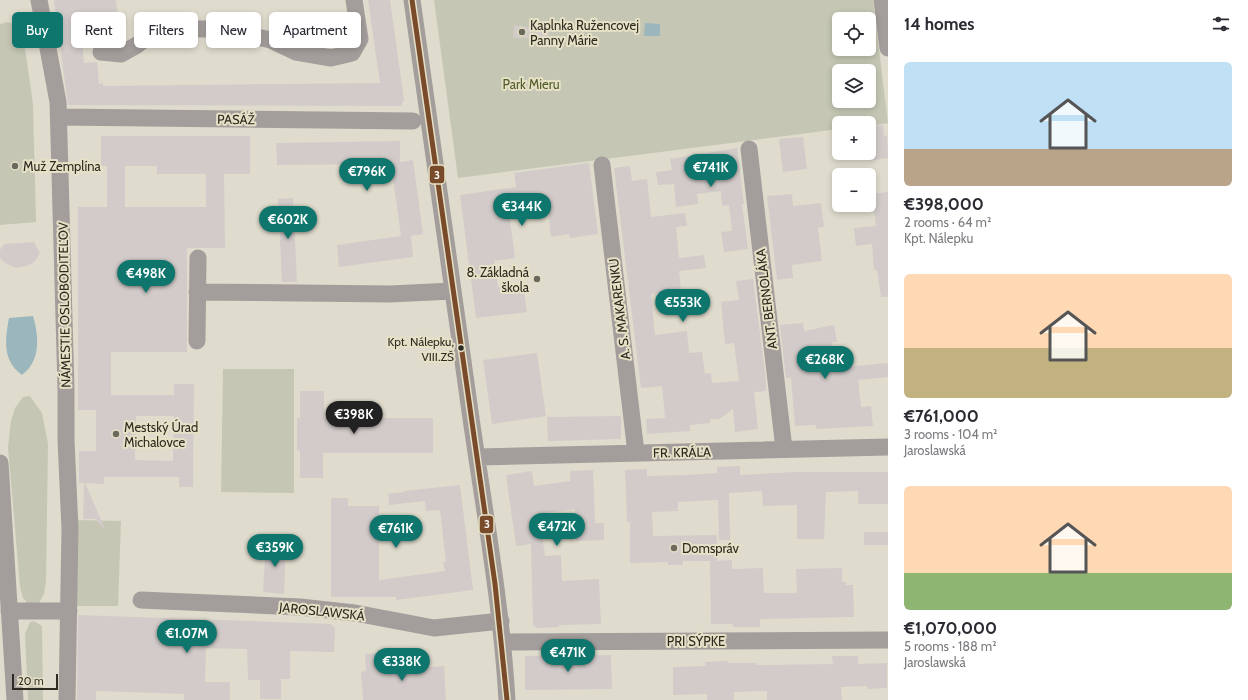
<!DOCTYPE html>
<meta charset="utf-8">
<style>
body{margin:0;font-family:Cabin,sans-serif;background:#f7f7f7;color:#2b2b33;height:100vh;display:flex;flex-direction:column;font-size:15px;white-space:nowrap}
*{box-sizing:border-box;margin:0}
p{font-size:13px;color:#7c7c81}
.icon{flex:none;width:22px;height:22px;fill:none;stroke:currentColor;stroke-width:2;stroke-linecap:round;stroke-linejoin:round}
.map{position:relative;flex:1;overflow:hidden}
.details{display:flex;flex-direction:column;background:#fff;width:360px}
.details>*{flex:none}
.top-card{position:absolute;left:12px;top:12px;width:380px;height:36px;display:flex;gap:8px}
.controls{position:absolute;left:832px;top:12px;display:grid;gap:8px}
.controls a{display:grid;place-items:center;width:44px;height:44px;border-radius:6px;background:#fff;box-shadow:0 2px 6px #0003;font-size:20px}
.scale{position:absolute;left:12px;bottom:10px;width:46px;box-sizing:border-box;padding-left:4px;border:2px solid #2d2b21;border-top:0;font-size:11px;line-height:14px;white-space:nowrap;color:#2d2b21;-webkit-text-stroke:3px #e6e1c6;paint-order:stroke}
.price{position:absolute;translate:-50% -34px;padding:0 9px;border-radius:14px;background:#0f766e;color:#fff;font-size:13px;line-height:26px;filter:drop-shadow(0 1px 2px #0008)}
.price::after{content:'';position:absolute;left:50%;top:24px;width:12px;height:9px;margin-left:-6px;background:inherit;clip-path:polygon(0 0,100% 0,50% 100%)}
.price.active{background:#222;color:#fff}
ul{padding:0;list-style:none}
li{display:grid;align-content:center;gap:8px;height:212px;padding:0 16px}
li span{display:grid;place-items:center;height:124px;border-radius:6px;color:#555}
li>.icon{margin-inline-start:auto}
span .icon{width:72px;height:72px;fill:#fffc;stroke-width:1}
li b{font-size:17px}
h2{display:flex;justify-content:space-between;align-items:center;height:48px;padding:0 16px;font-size:17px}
.tag{padding:0 14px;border-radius:6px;background:#fff;box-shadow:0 2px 6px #0003;font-size:14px;line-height:36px}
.tag.active{background:#0f766e;color:#fff}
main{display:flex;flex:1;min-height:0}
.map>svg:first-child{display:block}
.green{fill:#c5c7b4;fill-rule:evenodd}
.water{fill:#9cb6bd}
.building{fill:#d2cbc9;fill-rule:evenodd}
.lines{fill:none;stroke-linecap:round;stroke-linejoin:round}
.minor{stroke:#a39e9b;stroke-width:17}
.bus-1-casing{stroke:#e6e1c6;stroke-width:8}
.bus-1{stroke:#7a4b2a;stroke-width:5}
.poi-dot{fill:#6b695d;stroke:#e6e1c6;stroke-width:1.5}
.bus-dot{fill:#2d2b21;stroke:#e6e1c6;stroke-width:1.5}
.labels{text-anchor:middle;stroke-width:4;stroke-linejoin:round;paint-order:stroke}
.bus-label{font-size:12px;fill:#2d2b21;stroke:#e6e1c6;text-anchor:end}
.poi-label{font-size:13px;fill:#2d2b21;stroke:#e6e1c6;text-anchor:start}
.park-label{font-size:13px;fill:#515e2a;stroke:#e6e1c6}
.street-label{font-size:13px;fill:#2d2b21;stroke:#e6e1c6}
.line-badge{stroke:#e6e1c6;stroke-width:1.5}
.badge-label{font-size:11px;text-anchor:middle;font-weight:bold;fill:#fff}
</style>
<main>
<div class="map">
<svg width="888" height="700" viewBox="0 0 888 700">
<rect width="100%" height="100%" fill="#dfdccd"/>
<!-- green -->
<path class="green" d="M 434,0 L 873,0 L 888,123 L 869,126 L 869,123 L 839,123 L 839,129 L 458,178 ZM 839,19 L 869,19 L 869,49 L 839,49 ZM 839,71 L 869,71 L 869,101 L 839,101 Z
M 7,22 L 22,27 L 33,104 L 36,222 L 0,225 L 0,24 Z
M 223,369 L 294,369 L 294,493 L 221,492 Z
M 30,396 L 42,413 L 48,444 L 46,581 L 44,594 L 38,605 L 29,605 L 23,598 L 20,587 L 8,447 L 11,421 L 15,408 L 23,397 Z
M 76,520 L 121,521 L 118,606 L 74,606 Z
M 34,621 L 42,626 L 43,700 L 28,700 L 25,634 L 30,622 Z"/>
<!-- water -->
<path class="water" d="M 645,23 L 660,24 L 660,36 L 644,36 Z
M 33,316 C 39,336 41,361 22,375 C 2,361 5,339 9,318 Z"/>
<!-- building -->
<path class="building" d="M 54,0 L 116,0 L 120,40 L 107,42 L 105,28 L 81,31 L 84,63 L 97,62 L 99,84 L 103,83 L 103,86 L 380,83 L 368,0 L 390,0 L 404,100 L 401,106 L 397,106 L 68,105 Z
M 514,25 L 549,30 L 548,38 L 513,38 Z
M 883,125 L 884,136 L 887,135 L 888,158 L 869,161 L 869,127 Z
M 101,136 L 250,136 L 250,174 L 224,174 L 225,248 L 187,248 L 187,352 L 111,352 L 111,395 L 174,395 L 174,384 L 194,384 L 193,487 L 179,487 L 179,477 L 104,477 L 104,484 L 85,483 L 105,529 L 95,519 L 83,519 L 84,483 L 79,483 L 79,451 L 96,451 L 96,410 L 78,410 L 78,207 L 107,207 L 107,166 L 101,166 ZM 125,166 L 157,166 L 157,174 L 206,174 L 206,207 L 125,207 ZM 136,416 L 174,416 L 173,461 L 135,460 Z
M 803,137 L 807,169 L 783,172 L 779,139 Z
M 400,141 L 400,162 L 413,160 L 423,234 L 411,236 L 413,257 L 339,267 L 337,245 L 401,236 L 391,164 L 277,165 L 276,143 Z
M 737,148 L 744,204 L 742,204 L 748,249 L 724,252 L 721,232 L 732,231 L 729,205 L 722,206 L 721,191 L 697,194 L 698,204 L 676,207 L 674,184 L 658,185 L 656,172 L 672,170 L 670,159 Z
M 589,163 L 598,234 L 570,238 L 569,234 L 551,237 L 548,210 L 537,212 L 536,208 L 509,212 L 515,258 L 494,261 L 498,287 L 523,284 L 527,312 L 476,318 L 460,195 L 516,187 L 514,173 Z
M 630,166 L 632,181 L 647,179 L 651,217 L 685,213 L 687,226 L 676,227 L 679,258 L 704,255 L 706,268 L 679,271 L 681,291 L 651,294 L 655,335 L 687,331 L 689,353 L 702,352 L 705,374 L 711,373 L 712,383 L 739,381 L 734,343 L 725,344 L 721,302 L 739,300 L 736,281 L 753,279 L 766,380 L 766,391 L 754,392 L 758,429 L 735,432 L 733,409 L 719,419 L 710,419 L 710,423 L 690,425 L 690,431 L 647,434 L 646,419 L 665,418 L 664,406 L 662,386 L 641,388 L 614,168 Z
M 888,192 L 888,297 L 881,297 L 877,270 L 874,270 L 872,244 L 856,246 L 854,228 L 876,226 L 872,194 Z
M 792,194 L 793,206 L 821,203 L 824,227 L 818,228 L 822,261 L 792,265 L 793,278 L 777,280 L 767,196 Z
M 293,198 L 297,282 L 282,282 L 278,199 Z
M 34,242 L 40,253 L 36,260 L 30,265 L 16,268 L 5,263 L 0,258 L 0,250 L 4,244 Z
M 803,323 L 804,331 L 834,325 L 837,342 L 832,342 L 835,368 L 888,363 L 888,377 L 858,380 L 861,407 L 871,406 L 873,426 L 816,429 L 816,425 L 795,426 L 791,378 L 786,378 L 780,325 Z
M 537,353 L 546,416 L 492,424 L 483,360 Z
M 300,391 L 324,391 L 324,418 L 433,418 L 433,453 L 323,453 L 323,478 L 300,478 L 300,450 L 297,451 L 297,418 L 300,418 Z
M 621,416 L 621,439 L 548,441 L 547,417 Z
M 740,466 L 740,475 L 793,472 L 888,472 L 888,504 L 858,504 L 858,491 L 826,492 L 824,539 L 797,539 L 797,505 L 763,506 L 762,491 L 729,493 L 730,540 L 719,540 L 718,500 L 678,502 L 678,511 L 652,512 L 653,536 L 717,535 L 717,561 L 732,560 L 732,569 L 763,568 L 764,593 L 797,593 L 796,569 L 842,568 L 842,582 L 846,582 L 846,585 L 853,585 L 854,617 L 760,619 L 760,627 L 733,627 L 733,624 L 711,624 L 710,561 L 683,561 L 683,565 L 668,565 L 668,562 L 630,563 L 630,522 L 627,522 L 625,470 L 647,469 L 647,476 L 686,475 L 717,473 L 717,467 Z
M 593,470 L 595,523 L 604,523 L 604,540 L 576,541 L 575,509 L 539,514 L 545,556 L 561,555 L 562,581 L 599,579 L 601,624 L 559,625 L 559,627 L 537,628 L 533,625 L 531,544 L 516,546 L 506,475 L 532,471 L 534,486 L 570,481 L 570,471 Z
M 460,485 L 473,590 L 396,600 L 396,597 L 331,597 L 331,498 L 348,498 L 348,506 L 379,506 L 379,580 L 445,571 L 443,562 L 446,562 L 440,510 L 426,511 L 425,501 L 389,505 L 388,494 L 404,492 L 404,491 Z
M 864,532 L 888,532 L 888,545 L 864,545 Z
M 266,543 L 286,544 L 284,594 L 263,592 Z
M 78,615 L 331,624 L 335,628 L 334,652 L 290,651 L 290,679 L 281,679 L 281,699 L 260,699 L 260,680 L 248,680 L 247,649 L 206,648 L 205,682 L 230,682 L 230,700 L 184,700 L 184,694 L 96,691 L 96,700 L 77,700 Z
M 383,653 L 384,670 L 444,666 L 446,700 L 363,700 L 361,672 L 366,671 L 365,654 Z
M 611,655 L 612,689 L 525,690 L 525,656 Z
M 832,656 L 858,656 L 858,664 L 887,663 L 887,688 L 867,689 L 867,686 L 841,687 L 842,700 L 767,700 L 767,691 L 734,692 L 734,700 L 707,700 L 707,694 L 673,695 L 673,667 L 706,666 L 705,662 L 728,661 L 728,663 L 757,663 L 757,665 L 833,664 Z"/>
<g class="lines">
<!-- minor -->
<path class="minor" d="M 39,0 L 58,102 L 66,389 L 66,440 L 70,529 L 67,700
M 412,0 C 430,130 449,260 467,390 C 481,494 501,596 507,700
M 882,0 L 888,48
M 101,52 L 121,54 L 137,45 L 151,34 L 175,29 L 220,29 L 271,40 L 296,52 L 331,58 L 352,53 L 360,39 L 354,0
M 59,117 L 413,121
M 749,149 L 784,449
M 602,165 L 636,453
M 197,292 L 390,294 L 453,291
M 197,341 L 198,258
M 477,457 L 888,447
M 0,463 L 15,700
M 141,600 L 300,607 L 355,613 L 434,628 L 501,621
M 9,611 L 69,611
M 504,642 L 888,640"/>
<!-- bus-1 casing -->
<g class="bus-1-casing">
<path id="bus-1" d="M 412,0 L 495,584 L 507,700"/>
</g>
<!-- bus-1 -->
<use href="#bus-1" class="bus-1"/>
</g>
<!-- markers -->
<g class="poi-dot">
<circle cx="522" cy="32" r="4"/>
<circle cx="15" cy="166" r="4"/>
<circle cx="537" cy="279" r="4"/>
<circle cx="116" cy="434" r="4"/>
<circle cx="674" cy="548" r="4"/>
</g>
<circle class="bus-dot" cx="461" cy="348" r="3.5"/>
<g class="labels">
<!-- bus labels -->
<g class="bus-label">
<text x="454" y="346">Kpt. Nálepku,<tspan x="454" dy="15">VIII.ZŠ</tspan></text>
</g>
<!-- poi labels -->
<g class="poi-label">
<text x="530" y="30">Kaplnka Ružencovej<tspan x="530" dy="15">Panny Márie</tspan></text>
<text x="23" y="171">Muž Zemplína</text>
<text x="529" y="277" text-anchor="end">8. Základná<tspan x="529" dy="15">škola</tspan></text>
<text x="124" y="432">Mestský Úrad<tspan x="124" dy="15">Michalovce</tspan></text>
<text x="682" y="553">Domspráv</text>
</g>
<!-- park labels -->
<g class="park-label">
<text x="531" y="89">Park Mieru</text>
</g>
<!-- street labels -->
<g class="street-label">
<text transform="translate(236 119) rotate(1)" y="5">PASÁŽ</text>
<text transform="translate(766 299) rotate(-97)" y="5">ANT. BERNOLÁKA</text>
<text transform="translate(64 305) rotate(-91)" y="5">NÁMESTIE OSLOBODITEĽOV</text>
<text transform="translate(619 309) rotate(-97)" y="5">A. S. MAKARENKU</text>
<text transform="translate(682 452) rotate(-1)" y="5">FR. KRÁĽA</text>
<text transform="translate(322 611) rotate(6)" y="5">JAROSLAWSKÁ</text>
<text x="696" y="646">PRI SÝPKE</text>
</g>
</g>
<g class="line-badge">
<rect x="429" y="165" width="16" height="19" rx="4" fill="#7a4b2a"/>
<rect x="479" y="515" width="15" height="19" rx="4" fill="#7a4b2a"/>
</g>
<g class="badge-label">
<text x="437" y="179">3</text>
<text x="487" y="528">3</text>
</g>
</svg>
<div class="controls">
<a><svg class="icon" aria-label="locate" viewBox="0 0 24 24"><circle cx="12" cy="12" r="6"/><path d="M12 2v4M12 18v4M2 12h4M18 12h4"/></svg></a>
<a><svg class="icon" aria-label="layers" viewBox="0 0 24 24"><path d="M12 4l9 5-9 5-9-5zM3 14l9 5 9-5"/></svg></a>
<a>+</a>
<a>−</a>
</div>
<div class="scale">20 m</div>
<b class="price" style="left:711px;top:188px">€741K</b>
<b class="price" style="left:367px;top:192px">€796K</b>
<b class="price" style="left:522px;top:227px">€344K</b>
<b class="price" style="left:288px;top:240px">€602K</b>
<b class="price" style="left:146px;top:294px">€498K</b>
<b class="price" style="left:683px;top:323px">€553K</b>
<b class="price" style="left:825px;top:380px">€268K</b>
<b class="price active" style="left:354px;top:435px">€398K</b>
<b class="price" style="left:557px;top:547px">€472K</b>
<b class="price" style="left:396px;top:549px">€761K</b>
<b class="price" style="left:275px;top:568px">€359K</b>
<b class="price" style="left:187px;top:654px">€1.07M</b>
<b class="price" style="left:568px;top:673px">€471K</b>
<b class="price" style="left:402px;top:682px">€338K</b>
<div class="top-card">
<a class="tag active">Buy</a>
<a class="tag">Rent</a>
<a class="tag">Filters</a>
<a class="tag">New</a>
<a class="tag">Apartment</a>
</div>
</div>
<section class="details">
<h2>14 homes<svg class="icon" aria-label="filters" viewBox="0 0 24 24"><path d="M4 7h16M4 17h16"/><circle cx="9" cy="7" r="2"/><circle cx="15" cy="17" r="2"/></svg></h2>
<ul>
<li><span style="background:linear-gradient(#bfe0f5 70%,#b9a48a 0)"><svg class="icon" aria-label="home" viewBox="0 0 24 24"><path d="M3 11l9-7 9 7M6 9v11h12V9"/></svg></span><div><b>€398,000</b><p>2 rooms · 64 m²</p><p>Kpt. Nálepku</p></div></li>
<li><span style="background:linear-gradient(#ffd9b3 60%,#c2b280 0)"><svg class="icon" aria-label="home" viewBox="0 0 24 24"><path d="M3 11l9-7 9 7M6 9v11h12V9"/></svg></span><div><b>€761,000</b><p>3 rooms · 104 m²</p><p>Jaroslawská</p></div></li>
<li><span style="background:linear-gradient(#ffd9b3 70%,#8fb573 0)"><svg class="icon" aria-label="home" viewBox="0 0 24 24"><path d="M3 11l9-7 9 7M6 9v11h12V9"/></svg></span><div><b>€1,070,000</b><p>5 rooms · 188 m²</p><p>Jaroslawská</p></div></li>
</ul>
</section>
</main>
